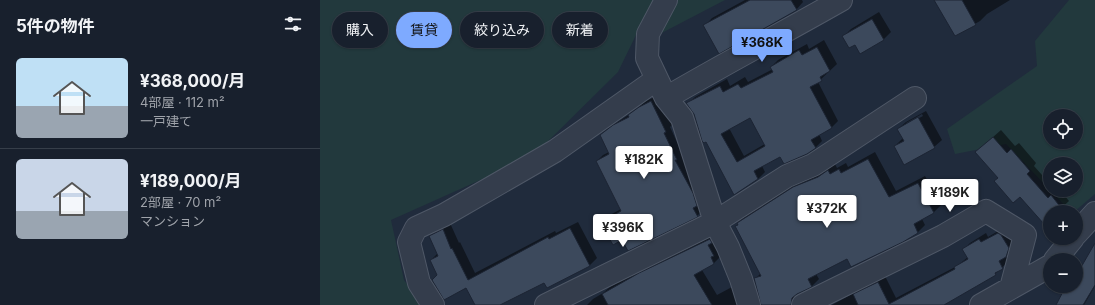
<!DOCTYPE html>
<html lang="ja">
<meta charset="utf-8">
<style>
body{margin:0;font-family:Inter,"Noto Sans JP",sans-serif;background:#252d39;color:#f1f3f6;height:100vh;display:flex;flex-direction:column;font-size:15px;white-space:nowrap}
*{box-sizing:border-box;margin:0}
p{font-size:13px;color:#9fa3aa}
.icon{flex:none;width:22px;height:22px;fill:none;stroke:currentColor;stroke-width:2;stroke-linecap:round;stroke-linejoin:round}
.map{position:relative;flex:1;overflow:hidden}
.side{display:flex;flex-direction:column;background:#18202d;width:320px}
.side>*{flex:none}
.hud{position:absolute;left:12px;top:12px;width:380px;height:36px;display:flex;gap:8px}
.tools{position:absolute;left:723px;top:109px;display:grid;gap:8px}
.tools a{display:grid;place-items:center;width:40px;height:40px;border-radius:50%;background:#18202d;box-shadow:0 1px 3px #0004,0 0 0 1px #363e49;font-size:20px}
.price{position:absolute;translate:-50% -34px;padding:0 9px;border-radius:4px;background:#fff;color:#222;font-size:13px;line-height:26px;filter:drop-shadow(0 1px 2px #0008)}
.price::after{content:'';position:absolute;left:50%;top:24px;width:12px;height:9px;margin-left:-6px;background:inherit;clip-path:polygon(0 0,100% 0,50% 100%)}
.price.selected{background:#7eaaff;color:#111}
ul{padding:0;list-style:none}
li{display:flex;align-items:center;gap:12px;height:100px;padding:0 16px}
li+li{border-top:1px solid #363e49}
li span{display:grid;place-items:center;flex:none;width:112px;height:80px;border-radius:6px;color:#555}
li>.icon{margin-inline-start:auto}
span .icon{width:48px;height:48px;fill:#fffc;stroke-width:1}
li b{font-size:17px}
h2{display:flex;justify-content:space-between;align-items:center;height:48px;padding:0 16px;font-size:17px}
.pill{padding:0 14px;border-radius:18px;background:#18202d;box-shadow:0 1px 3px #0004,0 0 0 1px #363e49;font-size:14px;line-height:36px}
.pill.selected{background:#7eaaff;color:#111}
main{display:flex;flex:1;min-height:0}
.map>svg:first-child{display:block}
.green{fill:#22393d;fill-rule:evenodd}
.shadow{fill:#0007;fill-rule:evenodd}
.building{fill:#3c495c;stroke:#1c2433;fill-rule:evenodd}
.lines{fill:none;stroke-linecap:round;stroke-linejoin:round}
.minor-casing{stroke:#4f5867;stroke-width:24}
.minor{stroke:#343d4c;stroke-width:22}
</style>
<main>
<section class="side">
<h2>5件の物件<svg class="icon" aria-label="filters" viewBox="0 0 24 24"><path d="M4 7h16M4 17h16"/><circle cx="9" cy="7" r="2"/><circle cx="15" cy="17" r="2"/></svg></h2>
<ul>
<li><span style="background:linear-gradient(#bfe0f5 60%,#9aa5b1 0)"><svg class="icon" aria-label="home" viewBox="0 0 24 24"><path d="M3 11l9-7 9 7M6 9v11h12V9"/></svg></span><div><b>¥368,000/月</b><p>4部屋 · 112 m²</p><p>一戸建て</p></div></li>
<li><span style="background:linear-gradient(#c9d6e8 65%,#9aa5b1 0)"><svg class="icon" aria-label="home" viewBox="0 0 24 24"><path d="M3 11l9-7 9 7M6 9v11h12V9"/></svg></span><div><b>¥189,000/月</b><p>2部屋 · 70 m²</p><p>マンション</p></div></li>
</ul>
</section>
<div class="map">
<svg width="775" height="305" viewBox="0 0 775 305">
<rect width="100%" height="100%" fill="#202b3c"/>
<!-- green -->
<path class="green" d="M 0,0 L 333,0 L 298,72 L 212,157 L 71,220 L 84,280 L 103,305 L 0,305 Z
M 354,0 L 405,0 L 334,37 Z
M 749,0 L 775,0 L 775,194 L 754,212 L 751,212 L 686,144 L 635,154 L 627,129 L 717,66 L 715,41 ZM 730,116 L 756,116 L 756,142 L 730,142 ZM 730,164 L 756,164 L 756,190 L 730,190 Z"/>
<!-- shadow -->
<path class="shadow" d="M 425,0 L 482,0 L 483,2 L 476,10 L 385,26 L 392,18 Z
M 615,0 L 690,0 L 667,14 L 660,21 L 635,35 Z
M 559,12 L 571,32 L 563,40 L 535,44 L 524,36 L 531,29 Z
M 504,40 L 517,64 L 498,82 L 518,121 L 511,128 L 499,134 L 502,141 L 495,148 L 460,156 L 442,166 L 445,172 L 438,179 L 415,193 L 375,114 L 368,104 L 375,97 L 407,79 L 410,86 L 425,77 L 428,82 L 453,69 L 451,67 L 458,60 L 487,44 L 489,49 ZM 430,117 L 445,144 L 424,156 L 409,128 Z
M 337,96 L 352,125 L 350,127 L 362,153 L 361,154 L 378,186 L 383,210 L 377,216 L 302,239 L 286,229 L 288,227 L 284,221 L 290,215 L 301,209 L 277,161 L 283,155 L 289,152 L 281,135 L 287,129 L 310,114 L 326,101 Z
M 606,111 L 622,140 L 614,147 L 575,146 L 583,138 L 578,129 L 586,122 ZM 602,114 L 603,116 L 586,125 L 586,123 Z
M 681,130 L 695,146 L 699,143 L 716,163 L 714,166 L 730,184 L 730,190 L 740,190 L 749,201 L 737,212 L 730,212 L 730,218 L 679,178 L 664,145 Z
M 555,152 L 576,191 L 605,176 L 621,205 L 614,212 L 602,219 L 605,225 L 598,232 L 582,241 L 527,258 L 496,274 L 499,279 L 492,286 L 479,292 L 470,302 L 465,305 L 442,305 L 435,279 L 441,273 L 418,223 L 425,216 L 481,180 L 506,170 L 515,164 L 517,168 L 526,163 L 528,167 Z
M 258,222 L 277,258 L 270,265 L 227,287 L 225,282 L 179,305 L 157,305 L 147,286 L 118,274 L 111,260 L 118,253 L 111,236 L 118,229 L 130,223 L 139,243 L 140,242 L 155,273 L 235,231 L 236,233 Z
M 685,227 L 695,241 L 693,250 L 686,256 L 689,261 L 675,274 L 622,305 L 512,305 L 538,291 L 541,288 L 565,276 L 576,298 L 637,266 L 648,257 L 644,249 L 650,243 L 666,233 L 668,237 Z
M 397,232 L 401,256 L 394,263 L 382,270 L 397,295 L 412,287 L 423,305 L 267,305 L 273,299 L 283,293 L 290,287 L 327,266 Z
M 775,252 L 775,286 L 764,305 L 737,305 L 748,286 L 756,286 L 756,274 L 758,274 Z"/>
<!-- building -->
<path class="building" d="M 430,0 L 471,0 L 477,10 L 399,54 L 383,25 Z
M 614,0 L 642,0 L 656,25 L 635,36 Z
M 552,19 L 564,40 L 540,54 L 535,45 L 529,48 L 522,36 Z
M 497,47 L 510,71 L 500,77 L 502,81 L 490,87 L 512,128 L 491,140 L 496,148 L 487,154 L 464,164 L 460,157 L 434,171 L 438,179 L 414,195 L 386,142 L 384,143 L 382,141 L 374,114 L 366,103 L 400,86 L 403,92 L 418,84 L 421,88 L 453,72 L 450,67 L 479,50 L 482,55 ZM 430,118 L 445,146 L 417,162 L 401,134 Z
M 331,101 L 346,132 L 344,133 L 357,160 L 355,160 L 373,193 L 377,206 L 373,208 L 378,217 L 308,251 L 302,240 L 293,245 L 284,229 L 287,228 L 283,221 L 301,211 L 276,161 L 289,154 L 280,135 L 293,125 L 309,117 L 308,115 L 319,107 Z
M 598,117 L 615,148 L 584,165 L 574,146 L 584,141 L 577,129 Z
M 673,137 L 687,153 L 691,149 L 710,171 L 707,174 L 728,198 L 731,195 L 742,209 L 739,212 L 730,212 L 730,219 L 724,224 L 700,197 L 693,203 L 674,181 L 678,178 L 655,152 Z
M 548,159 L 569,197 L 598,183 L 614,213 L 594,224 L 598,233 L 583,242 L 531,267 L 527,259 L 488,279 L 492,287 L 477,294 L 472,298 L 471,305 L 441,305 L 434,278 L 441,276 L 415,226 L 418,225 L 417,223 L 473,187 L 498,177 L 508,170 L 510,174 L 519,169 L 521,173 Z
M 250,228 L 270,266 L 227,288 L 224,283 L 180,305 L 155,305 L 146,288 L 124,300 L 112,280 L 117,275 L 110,260 L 118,256 L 109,236 L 123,229 L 131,249 L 132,248 L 148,280 L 228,237 L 229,239 Z
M 678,233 L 681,235 L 689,248 L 686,257 L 679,261 L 683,269 L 675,273 L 676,275 L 624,305 L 538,305 L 533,294 L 558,282 L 569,304 L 635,269 L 634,267 L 648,259 L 642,249 L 659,239 L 661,242 Z
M 390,239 L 392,243 L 388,245 L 394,256 L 391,257 L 394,264 L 374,275 L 392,305 L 288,305 L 282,294 L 319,273 Z
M 775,243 L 775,285 L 763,305 L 736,305 L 746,286 L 756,286 L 756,276 Z"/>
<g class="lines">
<!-- minor casing -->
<g class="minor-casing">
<path id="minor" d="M 346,0 L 328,34 L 327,58 L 346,98 L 362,118 L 395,222 L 408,247 L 421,279 L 429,305
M 346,98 C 404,64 463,33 521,0
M 756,234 L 775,213
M 735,260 L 753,238
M 113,305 L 99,283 L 89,242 L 96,228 L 124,215 L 235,151 L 337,79
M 226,305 L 395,222 L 467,176 L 493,165 L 595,98
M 483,305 L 623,236 L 666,211 L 705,235 L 691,288
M 661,305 L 730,266"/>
</g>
<!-- minor -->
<use href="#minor" class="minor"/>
</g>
</svg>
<div class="tools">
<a><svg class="icon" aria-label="locate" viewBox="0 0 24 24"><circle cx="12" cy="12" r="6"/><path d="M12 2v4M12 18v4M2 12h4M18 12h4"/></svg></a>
<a><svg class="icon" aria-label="layers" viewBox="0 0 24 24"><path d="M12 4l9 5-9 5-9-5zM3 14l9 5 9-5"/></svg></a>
<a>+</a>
<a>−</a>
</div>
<b class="price selected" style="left:442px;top:63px">¥368K</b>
<b class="price" style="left:324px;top:180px">¥182K</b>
<b class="price" style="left:630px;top:213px">¥189K</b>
<b class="price" style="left:507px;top:229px">¥372K</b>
<b class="price" style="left:303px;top:248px">¥396K</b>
<div class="hud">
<a class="pill">購入</a>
<a class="pill selected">賃貸</a>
<a class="pill">絞り込み</a>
<a class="pill">新着</a>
</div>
</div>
</main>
